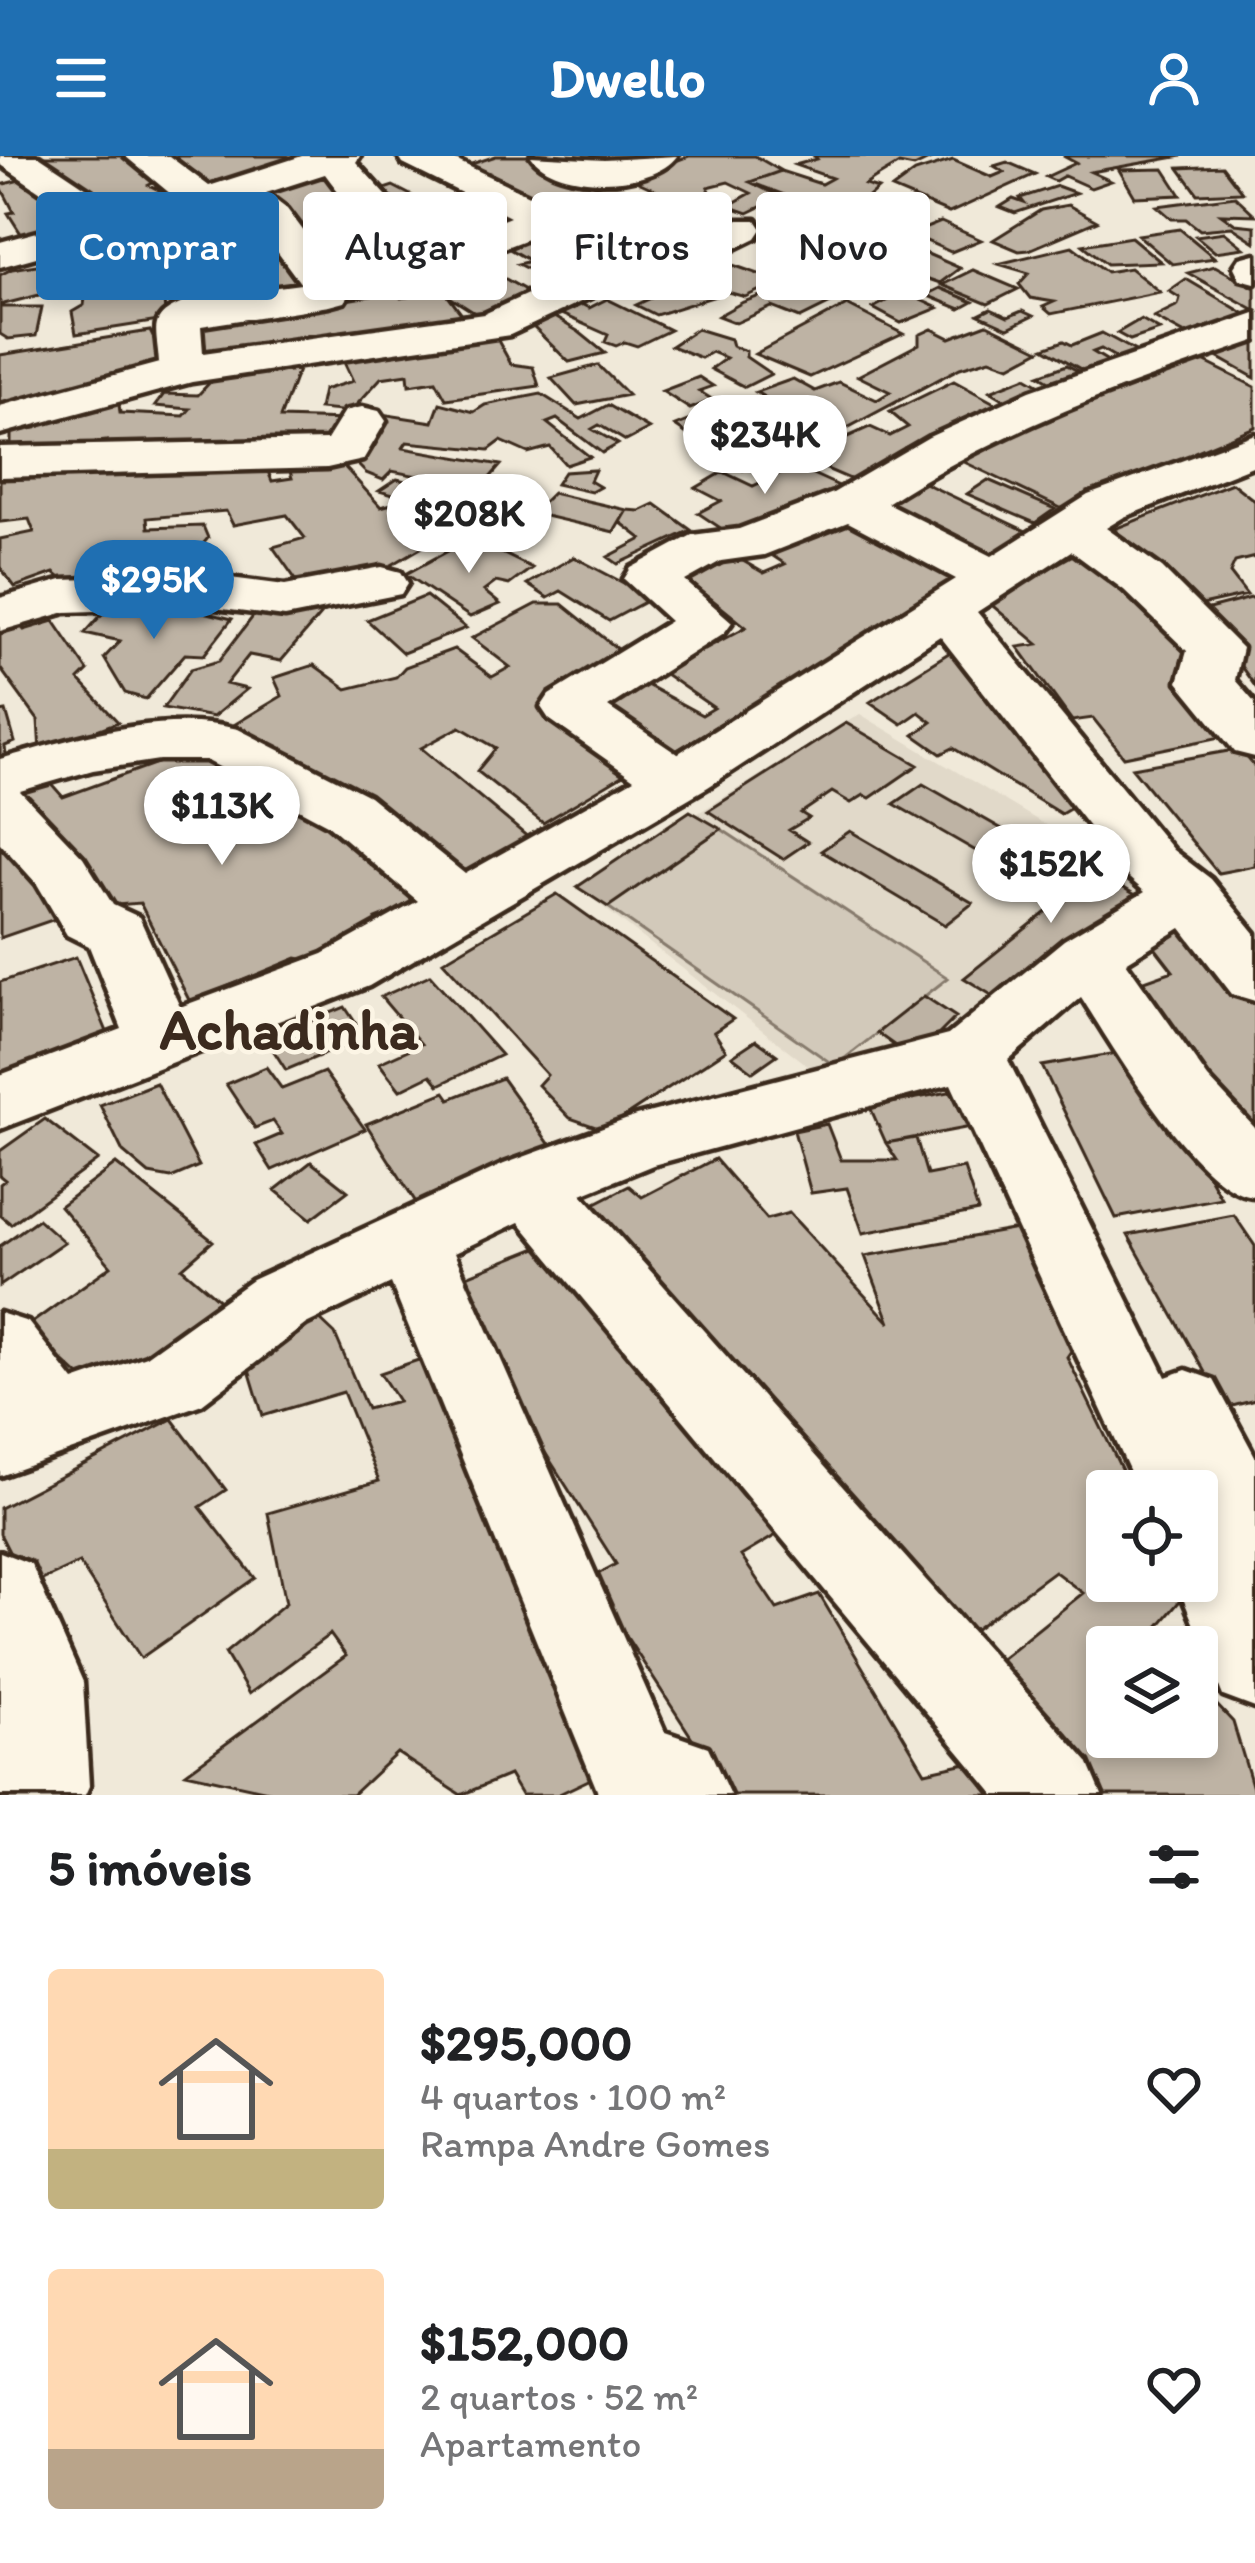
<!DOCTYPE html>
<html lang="pt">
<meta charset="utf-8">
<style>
body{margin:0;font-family:Itim,sans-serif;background:#f2f2f2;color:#202124;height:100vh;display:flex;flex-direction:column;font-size:45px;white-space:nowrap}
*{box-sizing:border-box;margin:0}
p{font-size:39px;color:#757577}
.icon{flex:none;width:66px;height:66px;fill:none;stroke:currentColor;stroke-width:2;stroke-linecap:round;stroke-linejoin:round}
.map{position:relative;height:1639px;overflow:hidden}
.sheet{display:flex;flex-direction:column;background:#fff;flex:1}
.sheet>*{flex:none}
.top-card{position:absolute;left:36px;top:36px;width:1185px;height:108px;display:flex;gap:24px}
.tools{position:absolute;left:1086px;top:1314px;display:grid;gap:24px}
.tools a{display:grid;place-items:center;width:132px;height:132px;border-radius:12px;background:#fff;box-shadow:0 6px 18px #0003;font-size:60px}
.price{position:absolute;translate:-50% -102px;padding:0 27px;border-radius:42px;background:#fff;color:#222;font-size:39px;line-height:78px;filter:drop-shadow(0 3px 6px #0008)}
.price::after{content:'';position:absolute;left:50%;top:72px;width:36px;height:27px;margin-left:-18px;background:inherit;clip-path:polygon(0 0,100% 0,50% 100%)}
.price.current{background:#1f6fb2;color:#fff}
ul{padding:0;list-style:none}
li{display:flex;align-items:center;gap:36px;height:300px;padding:0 48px}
li span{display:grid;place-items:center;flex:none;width:336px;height:240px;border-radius:12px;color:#555}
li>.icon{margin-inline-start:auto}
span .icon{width:144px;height:144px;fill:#fffc;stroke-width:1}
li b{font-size:51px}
h2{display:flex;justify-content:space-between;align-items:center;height:144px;padding:0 48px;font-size:51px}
.chip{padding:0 42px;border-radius:12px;background:#fff;box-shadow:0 6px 18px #0003;font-size:42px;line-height:108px}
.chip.current{background:#1f6fb2;color:#fff}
header{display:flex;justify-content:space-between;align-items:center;height:156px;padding:0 48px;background:#1f6fb2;color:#fff;font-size:54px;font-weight:700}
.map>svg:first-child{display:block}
.built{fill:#e1d9c9}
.green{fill:#d2c9ba;stroke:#867a6c;stroke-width:3}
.building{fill:#beb3a4;stroke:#3b2a1e;stroke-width:3}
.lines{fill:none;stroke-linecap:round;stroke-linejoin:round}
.minor-casing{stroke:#3b2a1e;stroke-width:9}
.minor{fill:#fcf5e5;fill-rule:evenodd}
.labels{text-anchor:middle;stroke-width:9;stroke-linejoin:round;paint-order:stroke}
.district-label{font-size:57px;font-weight:bold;fill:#3b2a1e;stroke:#fcf5e5}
</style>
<header><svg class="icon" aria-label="menu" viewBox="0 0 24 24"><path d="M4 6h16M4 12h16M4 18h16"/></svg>Dwello<svg class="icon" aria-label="person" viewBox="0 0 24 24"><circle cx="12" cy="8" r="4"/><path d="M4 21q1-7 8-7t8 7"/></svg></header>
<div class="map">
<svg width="1255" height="1639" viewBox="0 0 1255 1639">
<rect width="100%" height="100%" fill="#f0e9d9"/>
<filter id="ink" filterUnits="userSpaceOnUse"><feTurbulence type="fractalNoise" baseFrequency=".00833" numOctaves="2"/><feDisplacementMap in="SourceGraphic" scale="24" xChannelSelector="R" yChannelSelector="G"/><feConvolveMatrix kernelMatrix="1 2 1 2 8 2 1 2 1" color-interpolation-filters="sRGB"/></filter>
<g filter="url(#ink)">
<!-- built -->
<path class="built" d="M 860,558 L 1154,734 L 938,879 L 828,925 L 577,731 Z"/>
<!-- green -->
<path class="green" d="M 721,673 L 948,822 L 835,910 L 608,751 Z"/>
<!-- building -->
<path class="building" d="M 29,0 L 136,0 L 161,23 L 149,29 L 172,41 L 123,58 Z
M 163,0 L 288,0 L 291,3 L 211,34 Z
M 496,0 L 529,0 L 635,48 L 579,72 L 459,12 Z
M 689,0 L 755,0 L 781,15 L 750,26 L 781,41 L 748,57 L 728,50 L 751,37 L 728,26 L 708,31 L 712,39 L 687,48 L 629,22 Z
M 814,0 L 930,0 L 935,1 L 914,11 L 899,8 L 874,23 L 865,29 L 878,33 L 855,53 L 838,52 L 803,83 L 777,77 L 782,72 L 763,67 L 782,54 L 794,59 L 808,48 L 750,26 L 781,15 L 821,28 L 832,22 L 795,9 L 817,3 Z
M 1063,0 L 1182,0 L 1091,16 L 1111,25 L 1091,32 L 1064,20 L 1055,25 L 1046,21 L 1076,7 Z
M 953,4 L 992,21 L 1004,16 L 994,10 L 1007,6 L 1035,18 L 949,57 L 892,33 L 915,16 Z
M 1222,10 L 1242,36 L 1198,38 L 1179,12 Z
M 1164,13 L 1181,39 L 1135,41 L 1119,14 Z
M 335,16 L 409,97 L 364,108 L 368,113 L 420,103 L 434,115 L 350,135 L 258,38 Z
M 32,21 L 91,67 L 25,84 L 8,57 L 14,56 L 0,29 Z
M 393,30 L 432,50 L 401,61 L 369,38 Z
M 1057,30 L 1076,37 L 1015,57 L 1000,51 L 1013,43 L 1024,47 L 1020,42 Z
M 1235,40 L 1255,59 L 1221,58 L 1235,68 L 1255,70 L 1255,86 L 1232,71 L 1200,74 L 1186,63 L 1172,63 L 1157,50 Z
M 244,48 L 303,124 L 226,141 L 226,127 L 237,124 L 231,116 L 210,116 L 206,74 L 213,69 L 202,53 Z
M 1068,49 L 1097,65 L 1029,94 L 1019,95 L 993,84 L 1041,54 Z
M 694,51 L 737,66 L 714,79 L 670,63 Z
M 633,56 L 658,66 L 639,73 L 644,77 L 682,89 L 669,97 L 654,93 L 641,100 L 655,106 L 643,110 L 610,96 L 620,88 L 590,74 Z
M 867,57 L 915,70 L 888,91 L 840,77 Z
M 464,63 L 489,76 L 454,89 L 429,75 Z
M 941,66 L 981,84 L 951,96 L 911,78 Z
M 1180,73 L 1215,102 L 1172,108 L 1138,79 Z
M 539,75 L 562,77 L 603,93 L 589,100 L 601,109 L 559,129 L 518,108 L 530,105 L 501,88 Z
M 1224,76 L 1244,92 L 1215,96 L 1196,80 Z
M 166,81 L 176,138 L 164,139 L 165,164 L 76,178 L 72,156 L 84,149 L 85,142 L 122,138 L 121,126 L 94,125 L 0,149 L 0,119 L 12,113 L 86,101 L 89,93 Z
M 1131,81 L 1161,106 L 1107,108 L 1083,89 Z
M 1072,90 L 1107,116 L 1130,112 L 1160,136 L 1051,158 L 1043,151 L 1054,146 L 1030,142 L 1019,128 L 1029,117 L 998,108 Z
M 923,96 L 960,112 L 940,127 L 888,109 L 901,100 Z
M 704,99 L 770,122 L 778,117 L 788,121 L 745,141 L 728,136 L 656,159 L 636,149 L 660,138 L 637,127 L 674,115 Z
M 481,109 L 534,139 L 486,164 L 448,140 L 469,168 L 202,203 L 197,168 L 395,136 L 401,142 L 433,137 L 433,123 Z
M 847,109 L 891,128 L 862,143 L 849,138 L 800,162 L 772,151 L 736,167 L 718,160 L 743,146 Z
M 1215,110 L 1255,132 L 1255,154 L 1188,117 Z
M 973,114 L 1018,133 L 988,148 L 942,129 Z
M 1186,123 L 1255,164 L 1198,185 L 1154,161 L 1178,149 L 1180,142 L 1169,135 Z
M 940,132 L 973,146 L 960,153 L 926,139 Z
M 903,136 L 938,152 L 901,167 L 873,152 Z
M 570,142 L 589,152 L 607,143 L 670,174 L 637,190 L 625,186 L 616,190 L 605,186 L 608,179 L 550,153 Z
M 847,149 L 903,178 L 810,221 L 755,198 Z
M 0,151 L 42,151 L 36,180 L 8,183 L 0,178 Z
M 991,153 L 1008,161 L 1022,155 L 1033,160 L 1008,172 L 979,159 Z
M 549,158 L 579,176 L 605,197 L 569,206 L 528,166 Z
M 1141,163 L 1160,174 L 1130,184 L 1117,177 Z
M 987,168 L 1040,194 L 1010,210 L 990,203 L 960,212 L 821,286 L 773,257 L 779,250 L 756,236 L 793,223 L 815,235 L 839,226 L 877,244 L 890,236 L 858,220 L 919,188 L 919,179 L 932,173 L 950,182 Z
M 697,173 L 730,183 L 732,190 L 746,195 L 746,201 L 771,218 L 745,231 L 711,213 L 726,202 L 711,196 L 701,202 L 671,190 Z
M 150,175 L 165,205 L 152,219 L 0,251 L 0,199 Z
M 1102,177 L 1141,198 L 1122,205 L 1101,193 L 1093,196 L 1116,210 L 1091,219 L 1044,192 L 1064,185 L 1072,189 Z
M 496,181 L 511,208 L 533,211 L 539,230 L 446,243 L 436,225 L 409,229 L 408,218 L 381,222 L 350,256 L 319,253 L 323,234 L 353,225 L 342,202 Z
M 1255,185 L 1255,222 L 1214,199 Z
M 1201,204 L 1255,231 L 1255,271 L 1195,296 L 1200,303 L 1069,356 L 960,304 L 1018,273 Z
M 598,209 L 628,239 L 576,249 L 551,222 Z
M 1067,209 L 1083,218 L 1056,229 L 1039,219 Z
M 298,214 L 280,262 L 346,264 L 329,292 L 108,293 L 107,285 L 11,296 L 11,276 L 36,272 L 40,263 L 119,248 L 120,257 L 184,260 L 190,253 L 155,250 L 164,238 L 198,239 L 213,223 Z
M 699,221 L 713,230 L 699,235 L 713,244 L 690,253 L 662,235 Z
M 1026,221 L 1045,232 L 1009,246 L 990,235 Z
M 954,225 L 1000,250 L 906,291 L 914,297 L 859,327 L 801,302 L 870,271 L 890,280 L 908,271 L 890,256 Z
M 541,238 L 581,263 L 608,249 L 649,273 L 626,285 L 599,269 L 592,273 L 618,288 L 602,297 L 557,263 L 547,267 L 590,301 L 566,309 L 550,291 L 528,297 L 501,285 L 489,294 L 407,286 L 403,292 L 501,309 L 481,332 L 392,315 L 383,324 L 366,317 L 349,300 L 382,258 L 433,266 L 440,247 L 474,256 L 485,249 Z
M 713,255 L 750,280 L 712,295 L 675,270 Z
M 756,286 L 779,300 L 743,314 L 721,300 Z
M 339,305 L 381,351 L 398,346 L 455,372 L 366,424 L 301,431 L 273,391 L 305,382 L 287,359 L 233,369 L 226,355 L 147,362 L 148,372 L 203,370 L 208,382 L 177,420 L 112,418 L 69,429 L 54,417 L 15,431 L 0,411 L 0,383 L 34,376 L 29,363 L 0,366 L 0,313 L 266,311 L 272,325 L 292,322 L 288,309 Z
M 795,310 L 852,336 L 739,373 L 725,375 L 698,357 L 721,345 L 696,332 L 723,316 L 753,330 Z
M 595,314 L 590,325 L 600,331 L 591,336 L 556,328 L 564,316 Z
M 397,323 L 469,340 L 487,337 L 522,349 L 493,376 L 453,356 L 379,335 Z
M 918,324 L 1028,376 L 985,402 L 875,349 Z
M 988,324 L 1055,353 L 1035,367 L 967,338 Z
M 1232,327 L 1255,345 L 1255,401 L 1235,406 L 1230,417 L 1247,439 L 1197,450 L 1176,426 L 1161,425 L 1109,375 Z
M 552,337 L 627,354 L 614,376 L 532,357 Z
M 655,348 L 691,374 L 618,408 L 608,401 L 642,383 L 620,366 L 627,354 L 640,355 Z
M 853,361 L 962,420 L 669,599 L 600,552 L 643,527 L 702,559 L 714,552 L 662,516 L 746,471 L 689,425 L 736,401 L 764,417 L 785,408 L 767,396 Z
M 472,382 L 532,412 L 509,429 L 496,426 L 484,435 L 500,448 L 470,461 L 406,418 Z
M 1082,394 L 1197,490 L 1182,492 L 1195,505 L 1226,580 L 1124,601 L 1093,562 L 1072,565 L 1018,491 L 1038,488 L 988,446 Z
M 574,401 L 652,442 L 609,465 L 561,435 L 548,442 L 527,428 Z
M 426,440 L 466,472 L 403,497 L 367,464 Z
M 1255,441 L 1255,530 L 1201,455 Z
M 112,447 L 160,455 L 180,450 L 232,463 L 204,499 L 185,498 L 146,543 L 125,537 L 104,502 L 120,485 L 85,477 Z
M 537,448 L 562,448 L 624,498 L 546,550 L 635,612 L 543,667 L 477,615 L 496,592 L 460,571 L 421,592 L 529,682 L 460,724 L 232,570 L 282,540 L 274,522 L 314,509 L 347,533 L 396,521 L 405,511 L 454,493 L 492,521 L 510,511 L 472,482 Z
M 261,450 L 322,457 L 281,505 L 249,499 L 226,528 L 247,533 L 213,561 L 163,552 L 191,513 L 219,505 Z
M 17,465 L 24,474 L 54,465 L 88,515 L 79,524 L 118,566 L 40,596 L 38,564 L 0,512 L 0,471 Z
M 952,495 L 1085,644 L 1061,658 L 953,592 L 941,598 L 914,579 L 932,566 L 919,556 L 902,568 L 870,546 Z
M 6,555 L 15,586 L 5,590 L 7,608 L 0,610 L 0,556 Z
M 846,567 L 918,609 L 870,642 L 864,639 L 851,647 L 832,636 L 801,657 L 809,662 L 789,674 L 808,686 L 783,703 L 708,655 Z
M 1240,593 L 1255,611 L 1255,710 L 1218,717 L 1132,612 Z
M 193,594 L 236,625 L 253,617 L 434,740 L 376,763 L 381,775 L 318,806 L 297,802 L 190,846 L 140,747 L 116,749 L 91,711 L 72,703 L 10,629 L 41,616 L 63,641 Z
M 923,628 L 1044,697 L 1016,718 L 894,648 Z
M 690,655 L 721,673 L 608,751 L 577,731 Z
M 0,674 L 64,760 L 0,782 Z
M 850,675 L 973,747 L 945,769 L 821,695 Z
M 1060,695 L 1134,738 L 1006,848 L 964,822 L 1060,745 L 1022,723 Z
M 557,738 L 733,863 L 714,876 L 726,894 L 604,974 L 570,962 L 538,929 L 547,919 L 443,805 Z
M 1186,772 L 1221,824 L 1255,848 L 1255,975 L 1242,979 L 1136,828 L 1173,815 L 1149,784 Z
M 76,801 L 110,883 L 0,922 L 0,826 Z
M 430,819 L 501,899 L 439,929 L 431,919 L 400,934 L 379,907 L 421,888 L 381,841 Z
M 924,840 L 956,861 L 938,879 L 898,892 L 877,877 Z
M 345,851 L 365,881 L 286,914 L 266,883 Z
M 756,884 L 777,899 L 753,916 L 732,900 Z
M 1128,895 L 1223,1005 L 1202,1009 L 1221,1042 L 1116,1062 L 1042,910 Z
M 266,911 L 282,933 L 324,916 L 365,973 L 272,1014 L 256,989 L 282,978 L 273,965 L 255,972 L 226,928 Z
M 502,922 L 553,993 L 419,1051 L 366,968 L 445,936 L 450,943 Z
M 156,927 L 199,1010 L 171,1022 L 149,1018 L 123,996 L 100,949 Z
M 970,932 L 987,968 L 886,987 L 870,951 Z
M 45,963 L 98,1004 L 11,1068 L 0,1059 L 0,1028 L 5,1024 L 0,1020 L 0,995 Z
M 827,968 L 841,1004 L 897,1004 L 886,987 L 916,982 L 927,1019 L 964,1012 L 978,1055 L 863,1077 L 847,1032 L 811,1037 L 794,975 Z
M 715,1003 L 767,1063 L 789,1057 L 890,1167 L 865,1100 L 1023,1072 L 1082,1179 L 1067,1201 L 1132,1335 L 1107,1335 L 1107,1425 L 1176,1425 L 1184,1440 L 1151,1479 L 1162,1491 L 1107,1491 L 1107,1581 L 1197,1581 L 1197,1528 L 1233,1566 L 1255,1639 L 1103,1639 L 992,1510 L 1083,1437 L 1054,1415 L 966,1480 L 586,1052 L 629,1030 L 642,1041 Z
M 311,1006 L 348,1035 L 311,1063 L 275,1034 Z
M 116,1008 L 213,1085 L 182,1112 L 223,1147 L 129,1219 L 91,1231 L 26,1171 L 111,1110 L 60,1050 Z
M 1234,1059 L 1255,1090 L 1255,1244 L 1225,1252 L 1128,1079 Z
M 38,1063 L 64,1086 L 0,1130 L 0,1090 Z
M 554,1085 L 791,1370 L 741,1400 L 777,1453 L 819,1438 L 925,1616 L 984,1603 L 1010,1639 L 729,1639 L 589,1423 L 616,1408 L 525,1265 L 454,1125 Z
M 316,1160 L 335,1178 L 367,1253 L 398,1245 L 380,1217 L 442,1196 L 599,1619 L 557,1639 L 521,1639 L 509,1619 L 461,1639 L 397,1597 L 352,1639 L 286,1639 L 186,1617 L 346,1500 L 330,1478 L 249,1538 L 225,1497 L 286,1447 L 268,1357 L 379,1325 L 343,1236 L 263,1260 L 245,1201 Z
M 172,1263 L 226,1334 L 200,1351 L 255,1422 L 141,1502 L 79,1407 L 27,1431 L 0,1378 L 0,1352 Z"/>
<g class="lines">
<!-- minor casing -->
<g class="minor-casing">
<path id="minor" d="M 0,0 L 39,0 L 120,54 L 172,39 L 125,0 L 169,0 L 209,30 L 302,0 L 360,0 L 356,6 L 396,50 L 444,87 L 510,61 L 403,8 L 398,0 L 447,0 L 558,53 L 564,62 L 558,71 L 441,116 C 393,104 353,56 325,18 L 266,37 L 287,53 L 350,137 L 344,146 L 329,150 L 201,170 L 203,197 L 484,158 L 601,104 L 650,101 L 728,64 L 756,64 L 762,73 L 756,82 L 672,123 L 623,126 L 510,179 L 192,226 L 0,278 L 0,250 L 159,207 C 157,173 147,161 183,147 L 168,65 L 0,111 L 0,86 L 82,64 L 0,8 ZM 230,48 L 259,71 L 301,128 L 224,138 L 206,55 Z
M 531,0 L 604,4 L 677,0 C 653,34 555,35 531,0 Z
M 1255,98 L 1255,127 L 1240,123 L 1234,111 L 1240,102 Z
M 1255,157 L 1255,185 C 1128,228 1001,273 887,347 L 992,400 L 1088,339 L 1255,278 L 1255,309 L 1124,361 L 1106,372 L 1162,412 L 1242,492 L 1235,524 L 1255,547 L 1255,601 L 1235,596 L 1178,526 L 1187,495 L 1124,434 L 1071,395 L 977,456 L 1173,694 L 1211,723 L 1255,777 L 1255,845 L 1232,838 L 1181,772 L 1126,806 L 1208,922 L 1255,972 L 1255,1040 C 1199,1039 1112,889 1081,841 L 1008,904 L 1166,1221 L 1186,1214 L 1214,1224 L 1255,1300 L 1255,1552 L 1223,1540 L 1176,1425 L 1197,1425 L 1197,1335 L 1139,1335 L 951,928 L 653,1009 L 582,1038 L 1088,1606 L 1102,1639 L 995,1639 L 519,1066 L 454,1097 L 665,1576 L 708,1591 L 730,1639 L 599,1639 L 391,1127 L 306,1168 L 202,1248 L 0,1320 L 0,1157 L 28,1166 L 74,1225 L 146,1200 L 252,1124 L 504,1008 L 636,960 L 948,879 L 1064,784 L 1145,736 L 1129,722 L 940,480 L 708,631 L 369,830 L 0,973 L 0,919 L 122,873 L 89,790 L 67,779 L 37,728 L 0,687 L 0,603 C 75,582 160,554 238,573 L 369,640 L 465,718 L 634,623 L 549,563 L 541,551 L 549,539 L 670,465 L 624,423 L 631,412 L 692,379 L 739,373 L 833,337 L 929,281 L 1030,235 ZM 848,366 L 956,423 L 677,598 L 608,551 L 724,477 L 732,466 L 685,425 L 721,405 L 764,399 ZM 159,604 L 206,604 L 327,668 L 418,745 L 323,798 L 180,851 L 139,761 L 113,749 L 83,701 L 20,635 L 93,614 Z
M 362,251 L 379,255 L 386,265 L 363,304 L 327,312 L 0,321 L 0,291 L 327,284 L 345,255 Z
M 382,411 L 401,416 L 408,427 L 401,438 L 285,461 L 207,451 L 66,456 L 0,475 L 0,442 L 62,424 L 207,419 L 285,429 Z
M 0,1396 L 31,1408 L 83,1526 L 89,1630 L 85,1639 L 0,1639 Z"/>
</g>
<!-- minor -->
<use href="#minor" class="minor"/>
</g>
</g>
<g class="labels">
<!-- district labels -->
<g class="district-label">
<text x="289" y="893">Achadinha</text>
</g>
</g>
</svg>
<div class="tools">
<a><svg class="icon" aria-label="locate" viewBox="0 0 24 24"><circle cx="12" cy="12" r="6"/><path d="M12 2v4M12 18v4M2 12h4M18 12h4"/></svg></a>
<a><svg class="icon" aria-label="layers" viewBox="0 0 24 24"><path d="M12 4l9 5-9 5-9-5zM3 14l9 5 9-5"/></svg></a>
</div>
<b class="price" style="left:765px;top:341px">$234K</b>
<b class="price" style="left:469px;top:420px">$208K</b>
<b class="price current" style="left:154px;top:486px">$295K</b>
<b class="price" style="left:222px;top:712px">$113K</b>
<b class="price" style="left:1051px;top:770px">$152K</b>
<div class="top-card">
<a class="chip current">Comprar</a>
<a class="chip">Alugar</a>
<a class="chip">Filtros</a>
<a class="chip">Novo</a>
</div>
</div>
<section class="sheet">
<h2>5 imóveis<svg class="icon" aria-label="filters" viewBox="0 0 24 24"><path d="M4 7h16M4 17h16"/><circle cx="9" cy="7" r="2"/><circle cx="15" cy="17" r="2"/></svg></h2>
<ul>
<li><span style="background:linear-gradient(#ffd9b3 75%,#c2b280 0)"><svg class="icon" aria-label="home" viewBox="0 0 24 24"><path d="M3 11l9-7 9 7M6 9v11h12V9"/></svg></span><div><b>$295,000</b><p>4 quartos · 100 m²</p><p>Rampa Andre Gomes</p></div><svg class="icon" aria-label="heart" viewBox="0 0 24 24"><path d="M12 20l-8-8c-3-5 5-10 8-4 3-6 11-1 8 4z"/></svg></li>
<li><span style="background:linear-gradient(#ffd9b3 75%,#b9a48a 0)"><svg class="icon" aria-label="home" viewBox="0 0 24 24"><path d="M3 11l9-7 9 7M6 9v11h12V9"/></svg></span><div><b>$152,000</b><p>2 quartos · 52 m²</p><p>Apartamento</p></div><svg class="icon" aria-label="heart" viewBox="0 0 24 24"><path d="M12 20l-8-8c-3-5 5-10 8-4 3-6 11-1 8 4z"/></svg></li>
</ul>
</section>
